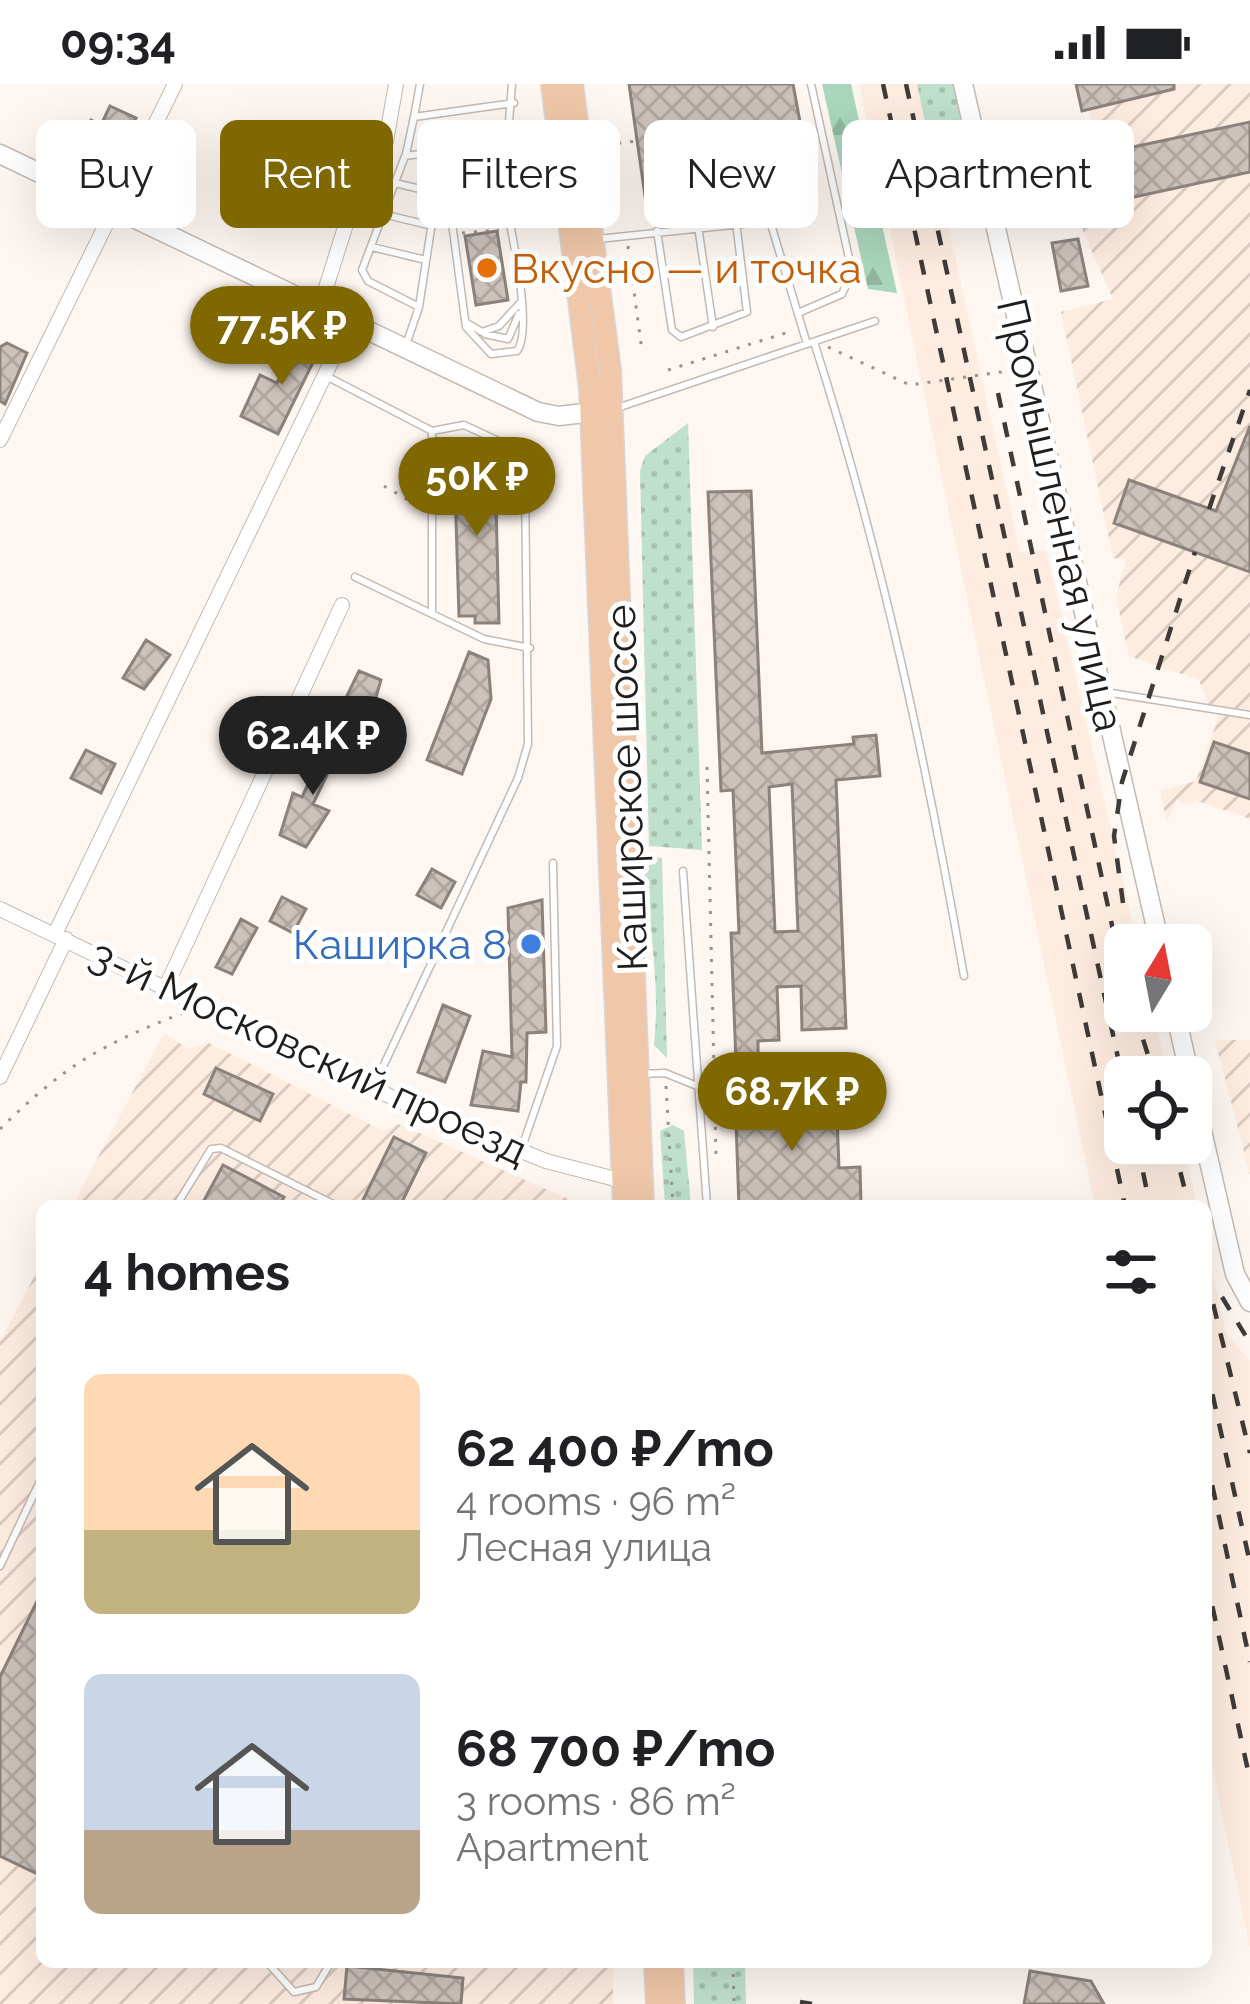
<!DOCTYPE html>
<meta charset="utf-8">
<style>
body{margin:0;font-family:Raleway,sans-serif;background:#f2f2f2;color:#202124;height:100vh;display:flex;flex-direction:column;font-size:45px;white-space:nowrap}
*{box-sizing:border-box;margin:0}
p{font-size:39px;color:#757577}
.icon{flex:none;width:66px;height:66px;fill:none;stroke:currentColor;stroke-width:2;stroke-linecap:round;stroke-linejoin:round}
.map{position:relative;flex:1;overflow:hidden}
.details{position:absolute;left:36px;top:1116px;width:1176px;height:768px;display:flex;flex-direction:column;background:#fff;border-radius:18px;box-shadow:0 12px 48px #0002}
.details>*{flex:none}
.guide{position:absolute;left:36px;top:36px;width:1179px;height:108px;display:flex;gap:24px}
.needle{width:78px;rotate:10deg}
.fabs{position:absolute;left:1104px;top:840px;display:grid;gap:24px}
.fabs a{display:grid;place-items:center;width:108px;height:108px;border-radius:18px;background:#fff;box-shadow:0 12px 48px #0002;font-size:60px}
.price{position:absolute;translate:-50% -102px;padding:0 27px;border-radius:42px;background:#7f6800;color:#fff;font-size:39px;line-height:78px;filter:drop-shadow(0 3px 6px #0008)}
.price::after{content:'';position:absolute;left:50%;top:72px;width:36px;height:27px;margin-left:-18px;background:inherit;clip-path:polygon(0 0,100% 0,50% 100%)}
.price.selected{background:#222;color:#fff}
ul{padding:0;list-style:none}
li{display:flex;align-items:center;gap:36px;height:300px;padding:0 48px}
li span{display:grid;place-items:center;flex:none;width:336px;height:240px;border-radius:18px;color:#555}
li>.icon{margin-inline-start:auto}
span .icon{width:144px;height:144px;fill:#fffc;stroke-width:1}
li b{font-size:51px}
h2{display:flex;justify-content:space-between;align-items:center;height:144px;padding:0 48px;font-size:51px}
.chip{padding:0 42px;border-radius:18px;background:#fff;box-shadow:0 12px 48px #0002;font-size:42px;line-height:108px}
.chip.selected{background:#7f6800;color:#fff}
.status{display:flex;justify-content:space-between;align-items:center;height:84px;padding:0 60px;background:#fff;direction:ltr}
.status svg{height:33px;fill:currentColor}
.map>svg:first-child{display:block}
.industrial{fill:url(#industrial-furrows)}
.built{fill:#feece0}
.grass{fill:url(#grass-dots)}
.forest{fill:url(#forest-firs)}
.building{fill:url(#building-cross-hatch);stroke:#8b827c;stroke-width:3;fill-rule:evenodd}
.lines{fill:none;stroke-linecap:round;stroke-linejoin:round}
.lane-casing{stroke:#c3bab3;stroke-width:9}
.street-casing{stroke:#c3bab3;stroke-width:16}
.secondary-casing{stroke:#c3bab3;stroke-width:21}
.primary-casing{stroke:#d7d6d6;stroke-width:24}
.path{stroke:#99938e;stroke-width:3;stroke-dasharray:3 9;stroke-linecap:butt}
.lane{stroke:#fff;stroke-width:6}
.street{stroke:#fff;stroke-width:14}
.secondary{stroke:#fff;stroke-width:18}
.primary{stroke:#f0c7a9;stroke-width:21}
.rail{stroke:#3f3b38;stroke-width:4.5;stroke-dasharray:15 15;stroke-linecap:butt}
.path-bridge{stroke:#99938e;stroke-width:3;stroke-dasharray:3 9;stroke-linecap:butt}
.food-dot{fill:#e8710a;stroke:#fff;stroke-width:4.5}
.shop-dot{fill:#3f7fe0;stroke:#fff;stroke-width:4.5}
.labels{text-anchor:middle;stroke-width:10;stroke-linejoin:round;paint-order:stroke}
.food-label{font-size:42px;fill:#c56008;stroke:#fff;text-anchor:start}
.street-label{font-size:42px;fill:#201d1a;stroke:#fff}
.shop-label{font-size:42px;fill:#366cbe;stroke:#fff;text-anchor:end}
</style>
<div class="status"><b>09:34</b><svg viewBox="0 0 49 12"><path d="M0 12V9h3v3zM5 12V6h3v6zM10 12V3h3v9zM15 12V0h3v12zM26 1h20v11H26zM47 4h2v5h-2z"/></svg></div>
<div class="map">
<svg width="1250" height="1920" viewBox="0 0 1250 1920">
<defs>
<pattern id="industrial-furrows" width="10" height="10" patternUnits="userSpaceOnUse" patternTransform="scale(3)"><rect width="10" height="10" fill="#feece0"/><path d="M-1 1l2-2M0 10L10 0M9 11l2-2" fill="none" stroke="#d9cac0"/></pattern>
<pattern id="grass-dots" width="8" height="8" patternUnits="userSpaceOnUse" patternTransform="scale(3)"><rect width="8" height="8" fill="#bfe0cd"/><path d="M2 2h.1M6 6h.1" fill="none" stroke="#a4c0af" stroke-width="1.8" stroke-linecap="round"/></pattern>
<pattern id="forest-firs" width="22" height="20" patternUnits="userSpaceOnUse" patternTransform="scale(3)"><rect width="22" height="20" fill="#a9d6bc"/><path d="M5 1l3.5 6h-7zM16 11l3.5 6h-7z" fill="#91b7a1"/></pattern>
<pattern id="building-cross-hatch" width="8" height="8" patternUnits="userSpaceOnUse" patternTransform="scale(3)"><rect width="8" height="8" fill="#ccc2bb"/><path d="M0 0l8 8M0 8l8-8" fill="none" stroke="#afa6a0"/></pattern>
</defs>
<rect width="100%" height="100%" fill="#fef6f0"/>
<!-- industrial -->
<path class="industrial" d="M 1081,0 L 1250,0 L 1250,735 L 1195,716 L 1190,721 L 1177,715 L 1167,738 L 1160,707 L 1196,697 L 1220,629 L 1209,621 L 1199,596 L 1129,572 L 1116,513 L 1126,475 L 1113,474 L 1061,228 L 1113,215 L 1067,111 L 1058,67 L 1100,61 Z
M 164,949 L 189,965 L 209,959 L 383,1047 L 399,1040 L 584,1122 L 72,1122 Z
M 1215,956 L 1250,956 L 1250,1091 Z
M 42,1178 L 42,1878 L 613,1878 L 613,1920 L 0,1920 L 0,1257 Z"/>
<!-- built -->
<path class="built" d="M 859,0 L 917,0 L 1020,468 L 1046,466 L 1138,861 L 1125,861 L 1125,927 L 1153,927 L 1168,993 L 1125,993 L 1125,1059 L 1183,1059 L 1197,1122 L 1095,1122 Z
M 1206,1160 L 1226,1249 L 1250,1277 L 1250,1864 L 1206,1654 Z"/>
<!-- grass -->
<path class="grass" d="M 917,0 L 953,0 L 974,102 L 935,87 Z
M 688,339 L 702,766 L 649,762 L 640,387 L 645,372 Z
M 644,772 L 662,774 L 667,974 L 654,961 C 661,898 648,835 644,772 Z
M 673,1041 L 684,1047 L 691,1122 L 665,1122 L 660,1047 Z
M 693,1878 L 745,1878 L 746,1920 L 694,1920 Z"/>
<!-- forest -->
<path class="forest" d="M 822,0 L 851,0 L 897,209 L 868,205 Z"/>
<!-- building -->
<path class="building" d="M 629,0 L 793,0 L 813,108 L 648,133 Z
M 1076,0 L 1174,0 L 1174,5 L 1082,27 Z
M 110,22 L 136,34 L 130,46 L 138,50 L 120,87 L 88,71 L 95,57 L 84,52 L 91,36 L 101,41 Z
M 1250,38 L 1250,88 L 1102,120 L 1091,72 Z
M 497,147 L 508,216 L 476,221 L 465,152 Z
M 1078,155 L 1088,202 L 1061,207 L 1052,159 Z
M 300,250 L 322,260 L 278,350 L 241,332 L 260,291 L 277,299 Z
M 7,259 L 27,269 L 5,320 L 0,317 L 0,263 Z
M 1250,342 L 1250,488 L 1114,439 L 1129,396 L 1216,427 Z
M 479,371 L 480,379 L 495,379 L 499,539 L 475,539 L 475,532 L 459,532 L 454,372 Z
M 751,407 L 762,669 L 854,660 L 853,653 L 876,651 L 880,692 L 836,696 L 846,944 L 802,946 L 801,902 L 777,903 L 779,956 L 758,957 L 758,977 L 736,978 L 731,849 L 739,849 L 733,706 L 721,707 L 708,408 ZM 792,700 L 798,847 L 775,848 L 769,703 Z
M 146,556 L 170,571 L 144,605 L 123,594 Z
M 469,568 L 488,576 L 491,615 L 462,690 L 427,676 Z
M 359,587 L 381,596 L 370,634 L 342,622 Z
M 329,656 L 354,668 L 345,687 L 332,680 L 313,720 L 329,727 L 306,763 L 280,751 L 293,709 L 302,713 Z
M 1214,658 L 1250,670 L 1250,715 L 1200,698 Z
M 86,666 L 115,680 L 101,709 L 71,694 Z
M 432,785 L 455,798 L 441,824 L 417,811 Z
M 282,813 L 306,825 L 293,849 L 270,837 Z
M 542,816 L 546,948 L 527,949 L 526,998 L 521,998 L 518,1027 L 471,1021 L 483,967 L 512,973 L 508,824 Z
M 241,835 L 257,844 L 232,890 L 216,883 Z
M 443,921 L 470,932 L 445,998 L 418,988 Z
M 216,984 L 273,1010 L 260,1037 L 204,1010 Z
M 836,1007 L 839,1084 L 860,1083 L 861,1122 L 739,1122 L 735,1011 L 781,1009 L 782,1030 L 806,1029 L 805,1008 Z
M 394,1053 L 426,1069 L 400,1122 L 360,1122 Z
M 223,1081 L 284,1113 L 279,1122 L 201,1122 Z
M 42,1507 L 42,1792 L 0,1772 L 0,1593 Z
M 347,1882 L 463,1894 L 461,1920 L 344,1915 Z
M 1030,1887 L 1091,1897 L 1104,1920 L 1024,1920 Z"/>
<g class="lines">
<!-- lane casing -->
<g class="lane-casing">
<path id="lane" d="M 420,0 L 414,33 L 514,19
M 443,67 L 486,55 L 509,38 L 512,0
M 406,70 L 414,33
M 498,79 C 504,115 536,242 517,267 L 491,270 L 466,243 L 452,139 C 466,121 532,116 557,106
M 395,99 L 437,109
M 383,130 L 432,142
M 698,142 L 713,243
M 657,147 L 672,246 L 681,253 L 747,228 L 736,138
M 598,155 L 770,137 L 807,260
M 372,163 L 426,176
M 798,229 L 842,210 L 852,188 L 811,0
M 467,239 L 482,248 L 499,242 L 521,218
M 485,250 L 508,255 L 519,230
M 814,258 C 881,466 926,677 964,892
M 406,261 L 419,223 L 443,67 L 405,72 L 362,186 L 368,197 L 419,223
M 328,293 L 432,347 L 464,341 L 505,360 L 520,375 L 525,395 L 528,660 L 518,694 L 374,1002
M 617,324 L 875,237
M 432,347 L 432,530 L 484,555 L 530,564
M 355,493 L 432,530
M 1105,608 L 1250,631
M 683,787 L 707,1122
M 640,990 L 665,989 L 702,1004
M 522,1063 L 557,962 L 553,779
M 176,1122 L 211,1065 L 221,1064 L 337,1122
M 0,1482 L 42,1393
M 267,1878 L 294,1908 L 316,1903 L 331,1878"/>
</g>
<!-- street casing -->
<g class="street-casing">
<path id="street" d="M 319,226 L 363,86 L 386,57 L 396,0
M 0,356 L 175,0
M 0,825 L 404,1019 L 546,1077 L 623,1097
M 55,850 L 349,241
M 164,907 L 342,521
M 0,993 L 66,855"/>
</g>
<!-- secondary casing -->
<g class="secondary-casing">
<path id="secondary" d="M 963,0 L 1160,861
M 0,70 L 538,328 L 559,332 L 601,327
M 1175,927 L 1190,993
M 1191,999 L 1235,1190 L 1250,1218"/>
</g>
<!-- primary casing -->
<g class="primary-casing">
<path id="primary" d="M 552,0 L 590,304 L 624,1122
M 572,0 L 610,286 L 643,1122
M 655,1878 L 657,1920
M 672,1878 L 674,1920"/>
</g>
<!-- path -->
<path class="path" d="M 462,149 L 499,146
M 628,162 L 642,267
M 828,263 L 910,301 L 1008,287
M 668,286 L 792,247
M 531,383 L 555,382
M 384,402 L 419,422
M 707,683 L 716,1072
M 666,1002 L 673,1122
M 0,1045 C 64,982 100,961 183,929
M 733,1878 L 734,1920"/>
<!-- lane -->
<use href="#lane" class="lane"/>
<!-- street -->
<use href="#street" class="street"/>
<!-- secondary -->
<use href="#secondary" class="secondary"/>
<!-- primary -->
<use href="#primary" class="primary"/>
<!-- rail -->
<path class="rail" d="M 883,0 L 1125,1122
M 906,0 L 1125,1006
M 998,309 L 1125,902
M 1209,425 L 1250,306
M 1123,819 L 1114,752 L 1122,698 L 1195,468
M 1134,927 L 1155,993
M 1137,1059 L 1150,1122
M 1173,1059 L 1189,1122
M 1206,1191 L 1250,1369
M 1222,1213 L 1250,1259
M 1206,1281 L 1250,1479
M 1206,1372 L 1250,1578
M 1206,1493 L 1250,1696
M 800,1918 L 812,1920"/>
<!-- path-bridge -->
<path class="path-bridge" d="M 535,71 L 636,57"/>
</g>
<!-- markers -->
<circle class="food-dot" cx="487" cy="184" r="12"/>
<circle class="shop-dot" cx="531" cy="860" r="12"/>
<g class="labels">
<!-- food labels -->
<g class="food-label">
<text x="511" y="199">Вкусно — и точка</text>
</g>
<!-- street labels -->
<g class="street-label">
<text transform="translate(1061 431) rotate(77)" y="15">Промышленная улица</text>
<text transform="translate(626 704) rotate(-92)" y="15">Каширское шоссе</text>
<text transform="translate(309 968) rotate(25)" y="15">3-й Московский проезд</text>
</g>
<!-- shop labels -->
<g class="shop-label">
<text x="507" y="875">Каширка 8</text>
</g>
</g>
</svg>
<div class="fabs">
<a><svg class="needle" viewBox="-14 -14 28 28"><path d="M0-13l5 13h-10z" fill="#e53935"/><path d="M0 13l5-13h-10z" fill="#757577"/></svg></a>
<a><svg class="icon" aria-label="locate" viewBox="0 0 24 24"><circle cx="12" cy="12" r="6"/><path d="M12 2v4M12 18v4M2 12h4M18 12h4"/></svg></a>
</div>
<b class="price" style="left:282px;top:304px">77.5K ₽</b>
<b class="price" style="left:477px;top:455px">50K ₽</b>
<b class="price selected" style="left:313px;top:714px">62.4K ₽</b>
<b class="price" style="left:792px;top:1070px">68.7K ₽</b>
<div class="guide">
<a class="chip">Buy</a>
<a class="chip selected">Rent</a>
<a class="chip">Filters</a>
<a class="chip">New</a>
<a class="chip">Apartment</a>
</div>
<section class="details">
<h2>4 homes<svg class="icon" aria-label="filters" viewBox="0 0 24 24"><path d="M4 7h16M4 17h16"/><circle cx="9" cy="7" r="2"/><circle cx="15" cy="17" r="2"/></svg></h2>
<ul>
<li><span style="background:linear-gradient(#ffd9b3 65%,#c2b280 0)"><svg class="icon" aria-label="home" viewBox="0 0 24 24"><path d="M3 11l9-7 9 7M6 9v11h12V9"/></svg></span><div><b>62 400 ₽/mo</b><p>4 rooms · 96 m²</p><p>Лесная улица</p></div></li>
<li><span style="background:linear-gradient(#c9d6e8 65%,#b9a48a 0)"><svg class="icon" aria-label="home" viewBox="0 0 24 24"><path d="M3 11l9-7 9 7M6 9v11h12V9"/></svg></span><div><b>68 700 ₽/mo</b><p>3 rooms · 86 m²</p><p>Apartment</p></div></li>
</ul>
</section>
</div>
